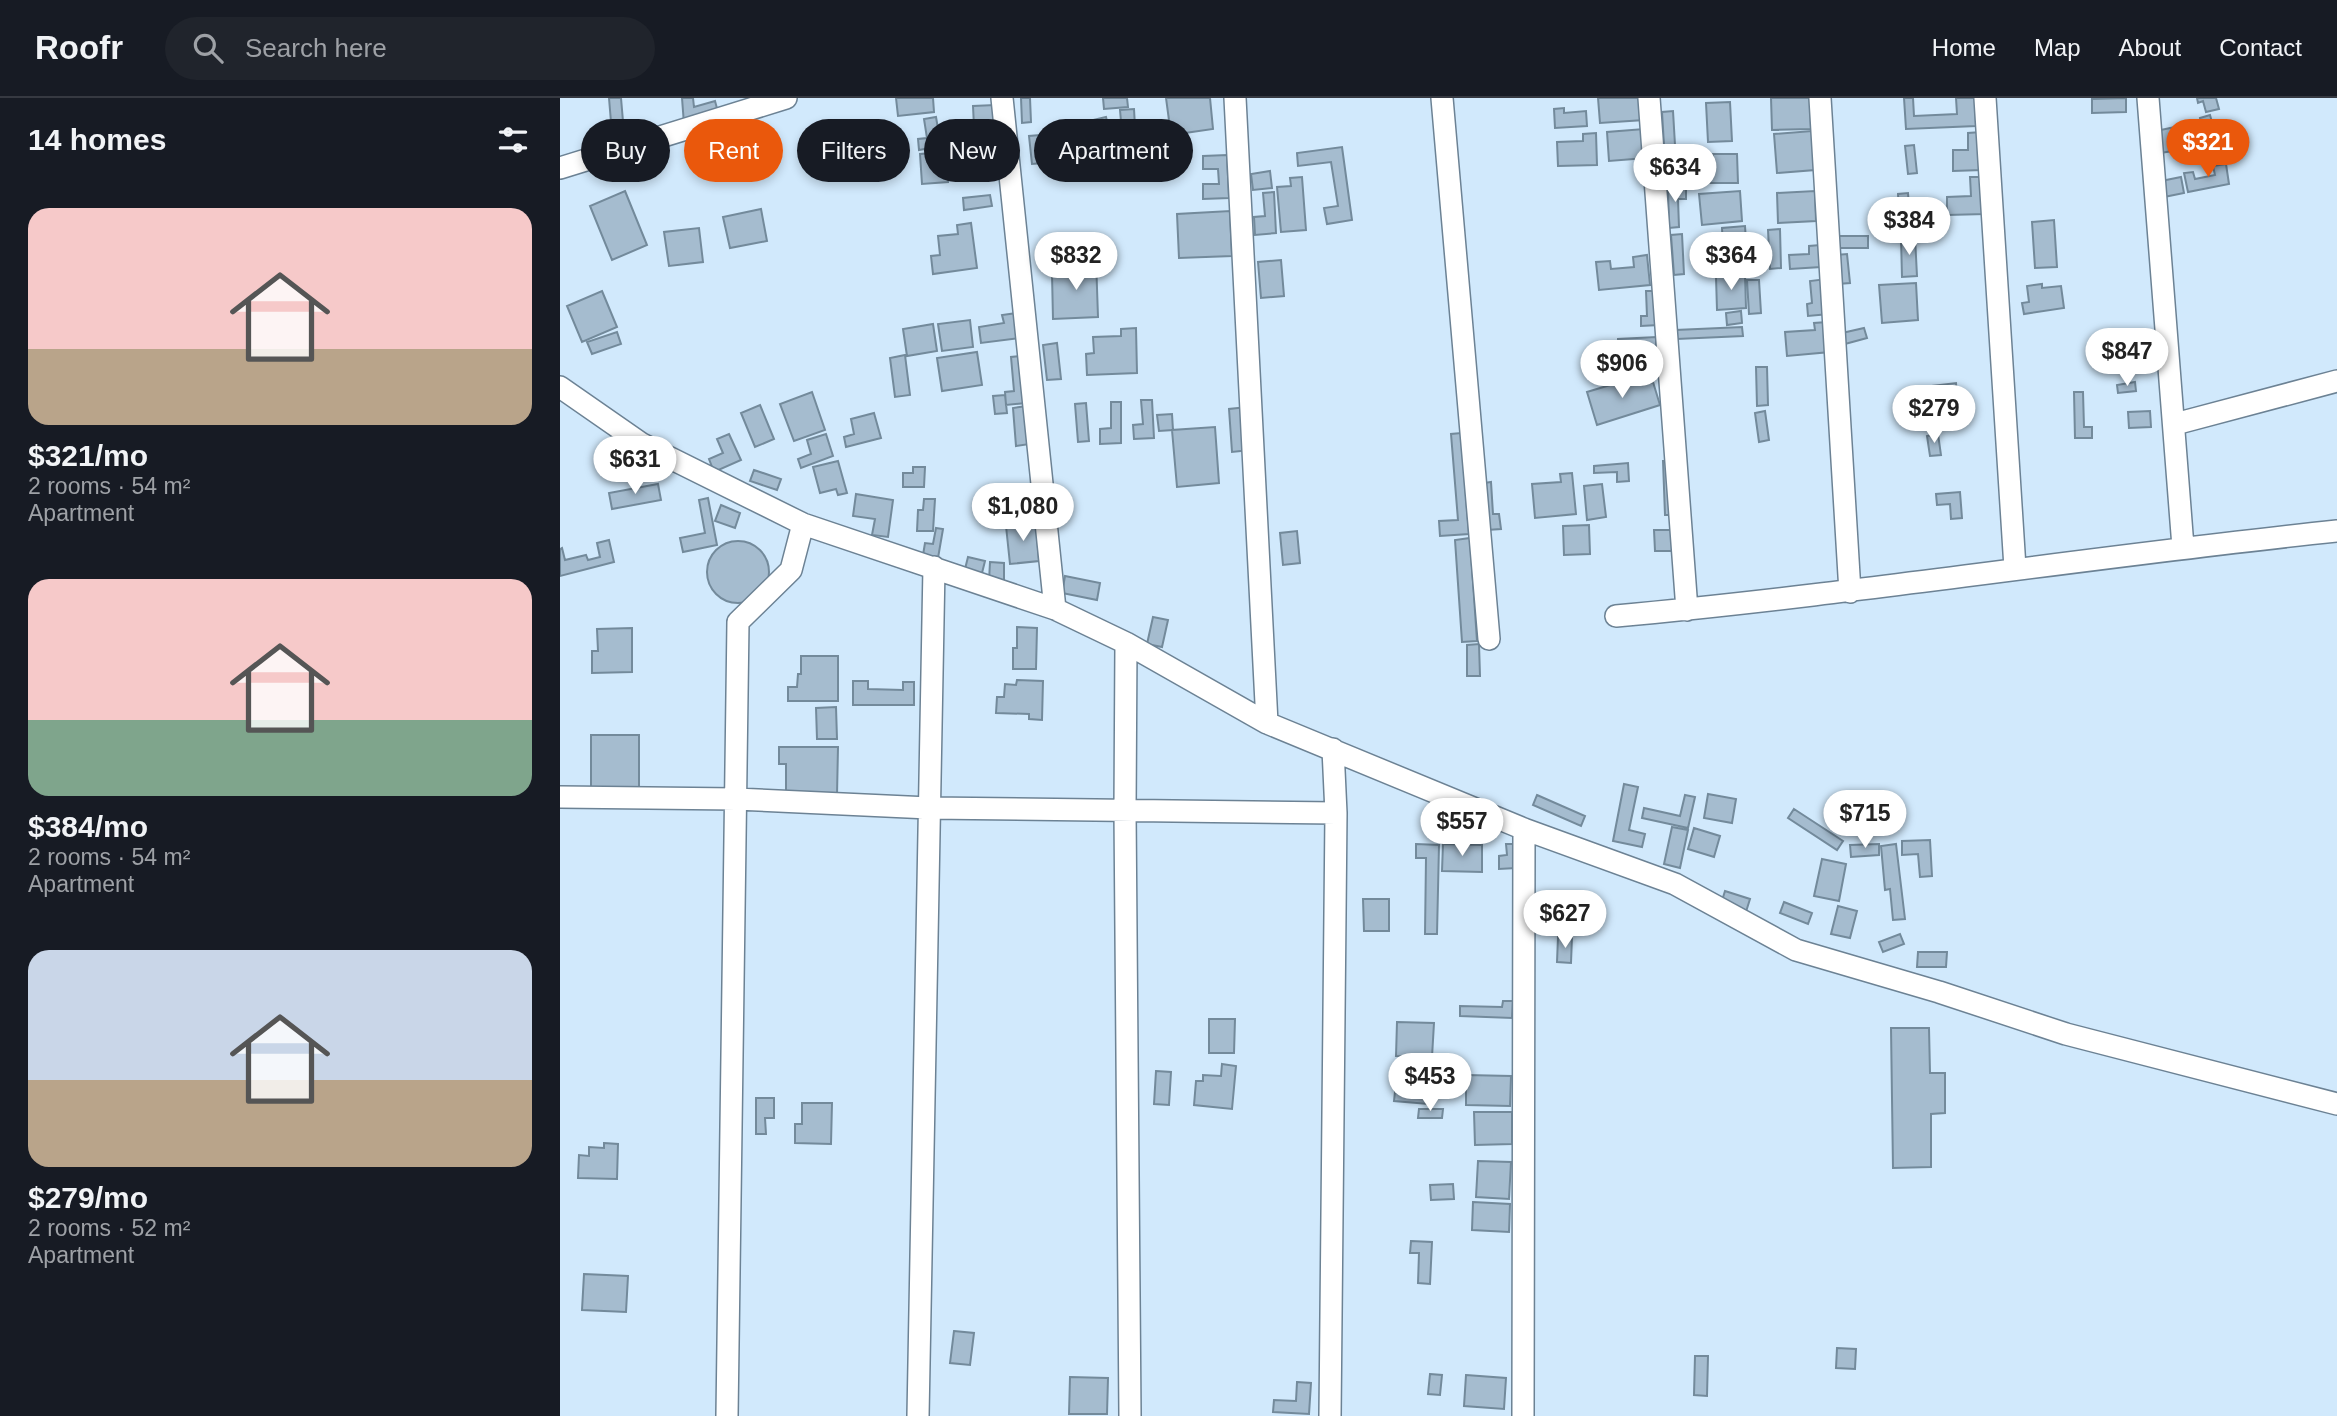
<!DOCTYPE html>
<meta charset="utf-8">
<style>
body{margin:0;font-family:Arial,sans-serif;background:#20242c;color:#f1f3f6;height:100vh;display:flex;flex-direction:column;font-size:26px;white-space:nowrap}
*{box-sizing:border-box;margin:0}
p{font-size:23px;color:#9ea1a6}
.icon{flex:none;width:38px;height:38px;fill:none;stroke:currentColor;stroke-width:2;stroke-linecap:round;stroke-linejoin:round}
.map{position:relative;flex:1;overflow:hidden}
.panel{display:flex;flex-direction:column;background:#171b24;width:560px}
.panel>*{flex:none}
.guide{position:absolute;left:21px;top:21px;width:665px;height:63px;display:flex;gap:14px}
.price{position:absolute;translate:-50% -60px;padding:0 16px;border-radius:24px;background:#fff;color:#222;font-size:23px;line-height:46px;filter:drop-shadow(0 2px 4px #0008)}
.price::after{content:'';position:absolute;left:50%;top:42px;width:21px;height:16px;margin-left:-10px;background:inherit;clip-path:polygon(0 0,100% 0,50% 100%)}
.price.selected{background:#ea580c;color:#fff}
ul{padding:0;list-style:none}
li{display:grid;align-content:center;gap:14px;height:371px;padding:0 28px}
li span{display:grid;place-items:center;height:217px;border-radius:21px;color:#555}
li>.icon{margin-inline-start:auto}
span .icon{width:126px;height:126px;fill:#fffc;stroke-width:1}
li b{font-size:30px}
h2{display:flex;justify-content:space-between;align-items:center;height:84px;padding:0 28px;font-size:30px}
.chip{padding:0 24px;border-radius:32px;background:#171b24;box-shadow:0 4px 10px #0003;font-size:24px;line-height:63px}
.chip.selected{background:#ea580c;color:#fff}
header{display:flex;align-items:center;gap:42px;box-sizing:border-box;height:98px;padding:0 35px;background:#171b24;border-bottom:2px solid #363941}
header strong{font-size:33px}
nav{display:flex;gap:38px;margin-inline-start:auto;font-size:24px}
.search{width:490px;height:63px;background:#20242c;display:flex;align-items:center;gap:18px;box-sizing:border-box;padding:0 24px;border-radius:38px;color:#9ea1a6;font-size:26px}
main{display:flex;flex:1;min-height:0}
.map>svg:first-child{display:block}
.building{fill:#a5bccf;stroke:#738a9b;stroke-width:2}
.lines{fill:none;stroke-linecap:round;stroke-linejoin:round}
.minor-casing{stroke:#6c8294;stroke-width:24}
.minor{stroke:#fff;stroke-width:21}
</style>
<header>
<strong>Roofr</strong>
<div class="search"><svg class="icon" aria-label="search" viewBox="0 0 24 24"><circle cx="10" cy="10" r="6"/><path d="M15 15l6 6"/></svg>Search here</div>
<nav><a>Home</a><a>Map</a><a>About</a><a>Contact</a></nav>
</header>
<main>
<section class="panel">
<h2>14 homes<svg class="icon" aria-label="filters" viewBox="0 0 24 24"><path d="M4 7h16M4 17h16"/><circle cx="9" cy="7" r="2"/><circle cx="15" cy="17" r="2"/></svg></h2>
<ul>
<li><span style="background:linear-gradient(#f6c9c9 65%,#b9a48a 0)"><svg class="icon" aria-label="home" viewBox="0 0 24 24"><path d="M3 11l9-7 9 7M6 9v11h12V9"/></svg></span><div><b>$321/mo</b><p>2 rooms · 54 m²</p><p>Apartment</p></div></li>
<li><span style="background:linear-gradient(#f6c9c9 65%,#7fa58c 0)"><svg class="icon" aria-label="home" viewBox="0 0 24 24"><path d="M3 11l9-7 9 7M6 9v11h12V9"/></svg></span><div><b>$384/mo</b><p>2 rooms · 54 m²</p><p>Apartment</p></div></li>
<li><span style="background:linear-gradient(#c9d6e8 60%,#b9a48a 0)"><svg class="icon" aria-label="home" viewBox="0 0 24 24"><path d="M3 11l9-7 9 7M6 9v11h12V9"/></svg></span><div><b>$279/mo</b><p>2 rooms · 52 m²</p><p>Apartment</p></div></li>
</ul>
</section>
<div class="map">
<svg width="1777" height="1318" viewBox="0 0 1777 1318">
<rect width="100%" height="100%" fill="#d1e9fc"/>
<!-- building -->
<path class="building" d="M 49,0 L 61,0 L 64,35 L 52,36 Z
M 122,0 L 133,0 L 134,9 L 155,3 L 158,14 L 124,26 Z
M 336,0 L 373,0 L 374,14 L 338,18 Z
M 461,0 L 470,0 L 471,24 L 462,25 Z
M 543,0 L 567,0 L 568,9 L 544,11 Z
M 606,0 L 650,0 L 653,31 L 611,37 Z
M 1038,0 L 1082,0 L 1084,22 L 1040,25 Z
M 1211,0 L 1250,0 L 1251,31 L 1212,32 Z
M 1344,0 L 1353,0 L 1354,18 L 1397,16 L 1396,0 L 1415,0 L 1416,28 L 1346,31 Z
M 1566,0 L 1566,14 L 1532,15 L 1532,1 Z
M 1637,0 L 1656,0 L 1659,11 L 1646,14 L 1643,3 L 1638,5 Z
M 1170,4 L 1172,43 L 1148,44 L 1146,5 Z
M 435,7 L 436,27 L 414,29 L 413,8 Z
M 1004,10 L 1004,15 L 1026,13 L 1027,28 L 995,30 L 994,11 Z
M 574,11 L 576,46 L 563,46 L 560,12 Z
M 1113,13 L 1115,47 L 1104,47 L 1102,14 Z
M 1650,17 L 1656,39 L 1628,46 L 1625,35 L 1642,31 L 1640,20 Z
M 376,19 L 381,48 L 359,52 L 358,41 L 367,40 L 364,21 Z
M 546,19 L 552,45 L 513,54 L 508,28 Z
M 1615,29 L 1619,52 L 1600,55 L 1596,33 Z
M 1084,31 L 1086,60 L 1049,63 L 1047,34 Z
M 438,33 L 443,77 L 414,80 L 412,63 L 424,61 L 421,35 Z
M 1252,33 L 1255,72 L 1217,75 L 1214,36 Z
M 1421,34 L 1422,72 L 1393,73 L 1393,52 L 1408,52 L 1408,35 Z
M 1036,35 L 1037,67 L 998,68 L 997,44 L 1023,43 L 1023,36 Z
M 480,37 L 483,65 L 472,66 L 469,38 Z
M 604,39 L 604,50 L 581,50 L 581,40 Z
M 1658,41 L 1662,58 L 1654,61 L 1652,53 L 1629,59 L 1626,49 Z
M 1354,47 L 1357,75 L 1348,76 L 1345,48 Z
M 574,48 L 578,80 L 551,83 L 547,51 Z
M 782,49 L 792,122 L 767,126 L 764,110 L 778,108 L 771,64 L 738,68 L 737,55 Z
M 385,54 L 388,84 L 362,86 L 360,56 Z
M 1153,56 L 1177,56 L 1178,85 L 1141,85 L 1141,72 L 1153,72 Z
M 303,57 L 308,71 L 280,79 L 276,65 Z
M 667,57 L 669,100 L 643,101 L 643,86 L 659,86 L 658,71 L 643,71 L 643,58 Z
M 1666,66 L 1669,86 L 1628,94 L 1624,75 L 1633,74 L 1635,81 L 1655,77 L 1653,68 Z
M 710,73 L 712,90 L 693,92 L 691,76 Z
M 742,79 L 746,132 L 721,134 L 717,89 L 731,88 L 730,80 Z
M 1410,79 L 1424,79 L 1425,116 L 1387,117 L 1387,99 L 1411,98 Z
M 1621,79 L 1624,95 L 1604,99 L 1601,83 Z
M 1126,88 L 1126,101 L 1118,101 L 1119,129 L 1109,130 L 1108,89 Z
M 65,93 L 87,147 L 52,162 L 30,108 Z
M 1180,93 L 1182,123 L 1142,127 L 1139,96 Z
M 1255,93 L 1256,123 L 1218,125 L 1217,95 Z
M 714,94 L 716,135 L 695,137 L 694,119 L 705,118 L 703,95 Z
M 1348,95 L 1351,135 L 1331,136 L 1330,115 L 1339,114 L 1338,96 Z
M 430,97 L 432,108 L 404,112 L 403,100 Z
M 201,111 L 207,143 L 170,150 L 163,119 Z
M 670,113 L 672,158 L 619,160 L 617,116 Z
M 1379,120 L 1381,138 L 1374,139 L 1373,132 L 1355,133 L 1354,122 Z
M 1494,122 L 1497,169 L 1475,170 L 1472,124 Z
M 411,125 L 417,170 L 373,176 L 371,158 L 380,157 L 378,138 L 398,136 L 397,127 Z
M 1185,128 L 1188,173 L 1164,174 L 1162,130 Z
M 139,130 L 143,164 L 109,168 L 104,134 Z
M 1220,131 L 1221,170 L 1210,171 L 1208,132 Z
M 1122,136 L 1124,176 L 1114,177 L 1111,137 Z
M 1277,138 L 1308,138 L 1308,150 L 1277,150 Z
M 1355,139 L 1357,178 L 1342,179 L 1341,140 Z
M 1260,147 L 1261,169 L 1230,171 L 1229,157 L 1249,156 L 1249,148 Z
M 1287,156 L 1290,185 L 1278,186 L 1276,157 Z
M 1087,157 L 1090,187 L 1039,192 L 1036,164 L 1050,163 L 1051,171 L 1074,169 L 1073,159 Z
M 536,161 L 538,219 L 493,221 L 492,176 L 517,174 L 517,162 Z
M 721,162 L 724,198 L 701,200 L 698,164 Z
M 1185,177 L 1186,210 L 1157,212 L 1156,179 Z
M 1266,181 L 1269,216 L 1248,218 L 1247,206 L 1252,205 L 1250,183 Z
M 1187,182 L 1199,182 L 1201,215 L 1189,216 Z
M 1356,185 L 1358,222 L 1322,225 L 1319,187 Z
M 1482,186 L 1482,190 L 1501,188 L 1504,210 L 1464,216 L 1462,205 L 1469,204 L 1467,188 Z
M 42,193 L 57,229 L 22,244 L 7,208 Z
M 1086,193 L 1098,193 L 1099,227 L 1081,228 L 1081,218 L 1087,218 Z
M 1181,213 L 1182,225 L 1167,227 L 1166,215 Z
M 457,215 L 460,240 L 421,245 L 419,229 L 444,225 L 442,217 Z
M 410,222 L 413,249 L 382,253 L 378,226 Z
M 1267,224 L 1270,254 L 1227,258 L 1225,234 L 1255,232 L 1254,225 Z
M 373,226 L 377,253 L 347,258 L 343,231 Z
M 1182,229 L 1183,238 L 1117,241 L 1116,232 Z
M 576,230 L 577,275 L 527,277 L 526,256 L 534,255 L 533,239 L 561,238 L 561,231 Z
M 1304,230 L 1307,240 L 1285,246 L 1282,235 Z
M 57,234 L 61,246 L 32,256 L 27,244 Z
M 1096,239 L 1096,270 L 1059,272 L 1058,241 Z
M 497,245 L 501,281 L 487,282 L 483,247 Z
M 417,254 L 422,287 L 382,293 L 377,260 Z
M 345,257 L 350,297 L 335,299 L 330,260 Z
M 462,258 L 466,305 L 446,307 L 445,294 L 454,293 L 451,259 Z
M 1196,269 L 1207,269 L 1208,307 L 1197,308 Z
M 1080,278 L 1083,287 L 1093,284 L 1100,307 L 1037,327 L 1027,294 Z
M 1575,284 L 1576,293 L 1558,295 L 1557,287 Z
M 1396,285 L 1397,297 L 1364,301 L 1362,289 Z
M 252,294 L 265,332 L 234,343 L 220,306 Z
M 1514,294 L 1523,294 L 1524,329 L 1532,329 L 1532,340 L 1515,340 Z
M 445,297 L 447,315 L 435,316 L 433,298 Z
M 581,302 L 592,302 L 594,340 L 574,341 L 573,327 L 583,326 Z
M 551,304 L 561,304 L 561,345 L 540,346 L 540,331 L 551,330 Z
M 526,305 L 529,343 L 518,344 L 515,306 Z
M 200,307 L 214,341 L 195,349 L 181,315 Z
M 467,308 L 470,346 L 456,348 L 453,310 Z
M 687,309 L 690,352 L 672,354 L 669,311 Z
M 1205,313 L 1209,342 L 1199,344 L 1195,315 Z
M 1590,313 L 1591,329 L 1569,330 L 1568,314 Z
M 314,315 L 321,340 L 286,349 L 284,339 L 294,336 L 291,321 Z
M 612,316 L 613,332 L 599,333 L 597,317 Z
M 655,329 L 659,385 L 617,389 L 612,332 Z
M 901,335 L 909,436 L 880,438 L 879,423 L 898,422 L 891,336 Z
M 169,336 L 181,362 L 154,374 L 149,361 L 163,355 L 157,341 Z
M 266,336 L 273,358 L 241,370 L 238,361 L 251,356 L 247,342 Z
M 1378,336 L 1381,357 L 1370,358 L 1367,338 Z
M 278,363 L 287,395 L 278,397 L 276,391 L 260,395 L 253,369 Z
M 1103,363 L 1111,363 L 1113,417 L 1105,417 Z
M 1068,365 L 1069,383 L 1057,384 L 1057,374 L 1034,375 L 1034,368 Z
M 353,369 L 365,369 L 364,389 L 343,389 L 343,375 L 353,375 Z
M 194,372 L 221,381 L 217,392 L 190,383 Z
M 1012,375 L 1016,416 L 975,420 L 972,386 L 1001,384 L 1000,376 Z
M 931,384 L 933,416 L 939,416 L 941,431 L 927,432 L 924,385 Z
M 98,386 L 101,402 L 52,411 L 49,395 Z
M 1042,386 L 1046,419 L 1027,422 L 1024,388 Z
M 1400,394 L 1402,420 L 1391,421 L 1390,406 L 1377,407 L 1376,396 Z
M 296,396 L 333,402 L 328,439 L 312,437 L 315,421 L 293,418 Z
M 148,400 L 157,447 L 123,454 L 120,440 L 145,435 L 139,402 Z
M 364,401 L 375,401 L 373,433 L 357,433 L 358,412 L 363,412 Z
M 161,407 L 180,415 L 175,430 L 155,423 Z
M 476,425 L 479,463 L 450,466 L 446,428 Z
M 1029,427 L 1030,456 L 1004,457 L 1003,428 Z
M 376,430 L 383,431 L 378,460 L 363,457 L 365,445 L 373,446 Z
M 1094,432 L 1115,432 L 1116,453 L 1095,453 Z
M 737,433 L 740,465 L 723,467 L 720,435 Z
M 910,440 L 917,543 L 902,544 L 895,442 Z
M 49,442 L 54,464 L 0,478 L 0,451 L 2,450 L 5,462 L 26,457 L 28,462 L 40,459 L 37,445 Z
M147 474a31 31 0 1 1 62 0a31 31 0 1 1-62 0Z
M 408,459 L 425,463 L 421,479 L 404,475 Z
M 430,464 L 444,465 L 444,483 L 429,483 Z
M 505,478 L 540,485 L 537,502 L 502,495 Z
M 593,519 L 608,522 L 602,549 L 587,546 Z
M 457,529 L 477,530 L 476,571 L 453,571 L 453,550 L 457,550 Z
M 72,530 L 72,574 L 32,575 L 32,553 L 38,553 L 37,531 Z
M 919,546 L 920,578 L 907,578 L 907,547 Z
M 241,558 L 278,558 L 278,603 L 228,603 L 228,589 L 237,589 L 238,576 L 241,576 Z
M 457,582 L 483,583 L 482,622 L 469,621 L 469,616 L 436,615 L 437,599 L 444,599 L 445,586 L 456,587 Z
M 293,583 L 308,583 L 308,591 L 343,592 L 343,584 L 354,584 L 354,607 L 293,607 Z
M 276,609 L 277,641 L 257,641 L 256,610 Z
M 31,637 L 79,637 L 79,689 L 31,689 Z
M 219,649 L 278,649 L 277,697 L 226,697 L 226,666 L 219,666 Z
M 1064,686 L 1078,689 L 1069,732 L 1085,736 L 1082,749 L 1053,743 Z
M 1148,696 L 1176,701 L 1172,725 L 1144,720 Z
M 977,697 L 1025,718 L 1021,728 L 973,707 Z
M 1125,697 L 1135,699 L 1128,730 L 1082,720 L 1084,710 L 1120,718 Z
M 1234,711 L 1283,743 L 1277,752 L 1228,720 Z
M 1112,729 L 1128,732 L 1120,770 L 1104,766 Z
M 1134,730 L 1160,738 L 1154,759 L 1128,751 Z
M 1370,742 L 1372,778 L 1360,779 L 1358,756 L 1342,757 L 1342,743 Z
M 856,746 L 879,747 L 877,836 L 865,836 L 866,760 L 856,760 Z
M 883,746 L 922,747 L 922,774 L 882,773 Z
M 946,746 L 955,746 L 956,770 L 939,771 L 939,758 L 947,757 Z
M 1319,746 L 1319,757 L 1291,759 L 1290,747 Z
M 1336,746 L 1345,821 L 1333,822 L 1330,791 L 1325,792 L 1321,748 Z
M 1262,761 L 1286,766 L 1279,803 L 1254,798 Z
M 1165,793 L 1190,801 L 1185,817 L 1160,809 Z
M 803,801 L 829,801 L 829,833 L 804,833 Z
M 1224,804 L 1252,815 L 1248,826 L 1220,815 Z
M 998,808 L 1012,809 L 1010,835 L 996,834 Z
M 1278,808 L 1297,813 L 1290,840 L 1271,836 Z
M 1340,836 L 1344,846 L 1323,854 L 1319,844 Z
M 998,839 L 1012,839 L 1011,865 L 997,864 Z
M 1358,854 L 1387,854 L 1386,869 L 1357,869 Z
M 943,903 L 953,903 L 952,920 L 900,918 L 900,908 L 942,909 Z
M 649,921 L 675,921 L 674,955 L 649,955 Z
M 837,924 L 874,925 L 872,959 L 836,958 Z
M 1331,930 L 1369,930 L 1370,975 L 1385,975 L 1385,1015 L 1371,1016 L 1371,1069 L 1333,1070 Z
M 662,966 L 676,968 L 672,1011 L 634,1007 L 636,983 L 643,983 L 643,977 L 661,978 Z
M 838,966 L 872,969 L 868,1006 L 834,1003 Z
M 596,973 L 611,974 L 609,1007 L 594,1006 Z
M 906,977 L 951,978 L 950,1008 L 906,1007 Z
M 196,1000 L 214,1000 L 214,1020 L 205,1020 L 206,1036 L 196,1036 Z
M 242,1005 L 272,1005 L 271,1046 L 235,1045 L 235,1026 L 242,1026 Z
M 859,1011 L 883,1011 L 882,1020 L 858,1020 Z
M 914,1014 L 952,1014 L 952,1046 L 915,1047 Z
M 44,1045 L 58,1046 L 57,1081 L 18,1080 L 19,1057 L 29,1058 L 29,1049 L 44,1050 Z
M 918,1063 L 951,1064 L 949,1101 L 916,1099 Z
M 893,1086 L 894,1101 L 871,1102 L 870,1087 Z
M 913,1104 L 950,1106 L 949,1134 L 912,1132 Z
M 851,1143 L 872,1144 L 870,1186 L 858,1185 L 859,1155 L 850,1155 Z
M 24,1176 L 68,1178 L 66,1214 L 22,1212 Z
M 394,1233 L 414,1235 L 410,1267 L 390,1265 Z
M 1277,1250 L 1296,1251 L 1295,1271 L 1276,1270 Z
M 1135,1258 L 1148,1258 L 1147,1298 L 1134,1297 Z
M 870,1276 L 882,1277 L 880,1297 L 868,1296 Z
M 906,1277 L 946,1280 L 944,1311 L 904,1308 Z
M 510,1279 L 548,1280 L 547,1316 L 509,1316 Z
M 737,1284 L 751,1285 L 749,1316 L 713,1314 L 714,1302 L 736,1303 Z"/>
<g class="lines">
<!-- minor casing -->
<g class="minor-casing">
<path id="minor" d="M 442,0 L 495,511
M 675,0 L 707,625
M 882,0 L 929,541
M 1089,0 L 1127,512
M 1260,0 L 1290,494
M 1425,0 L 1455,470
M 1588,0 L 1623,449
M 0,70 L 226,0
M 0,289 L 82,346 L 243,426 L 495,511 L 566,545 L 707,625 L 964,731 L 1115,786 L 1236,852 L 1379,894 L 1506,936 L 1777,1006
M 1615,326 L 1777,283
M 1056,518 C 1297,496 1536,458 1777,433
M 566,545 L 565,713 L 570,1318
M 0,699 L 176,701 L 369,710 L 776,715
M 167,1318 L 178,524 L 231,472 L 243,426
M 358,1318 L 374,469
M 770,1318 L 776,715 L 773,651
M 963,1318 L 964,731"/>
</g>
<!-- minor -->
<use href="#minor" class="minor"/>
</g>
</svg>
<b class="price selected" style="left:1648px;top:81px">$321</b>
<b class="price" style="left:1115px;top:106px">$634</b>
<b class="price" style="left:1349px;top:159px">$384</b>
<b class="price" style="left:516px;top:194px">$832</b>
<b class="price" style="left:1171px;top:194px">$364</b>
<b class="price" style="left:1567px;top:290px">$847</b>
<b class="price" style="left:1062px;top:302px">$906</b>
<b class="price" style="left:1374px;top:347px">$279</b>
<b class="price" style="left:75px;top:398px">$631</b>
<b class="price" style="left:463px;top:445px">$1,080</b>
<b class="price" style="left:1305px;top:752px">$715</b>
<b class="price" style="left:902px;top:760px">$557</b>
<b class="price" style="left:1005px;top:852px">$627</b>
<b class="price" style="left:870px;top:1015px">$453</b>
<div class="guide">
<a class="chip">Buy</a>
<a class="chip selected">Rent</a>
<a class="chip">Filters</a>
<a class="chip">New</a>
<a class="chip">Apartment</a>
</div>
</div>
</main>
